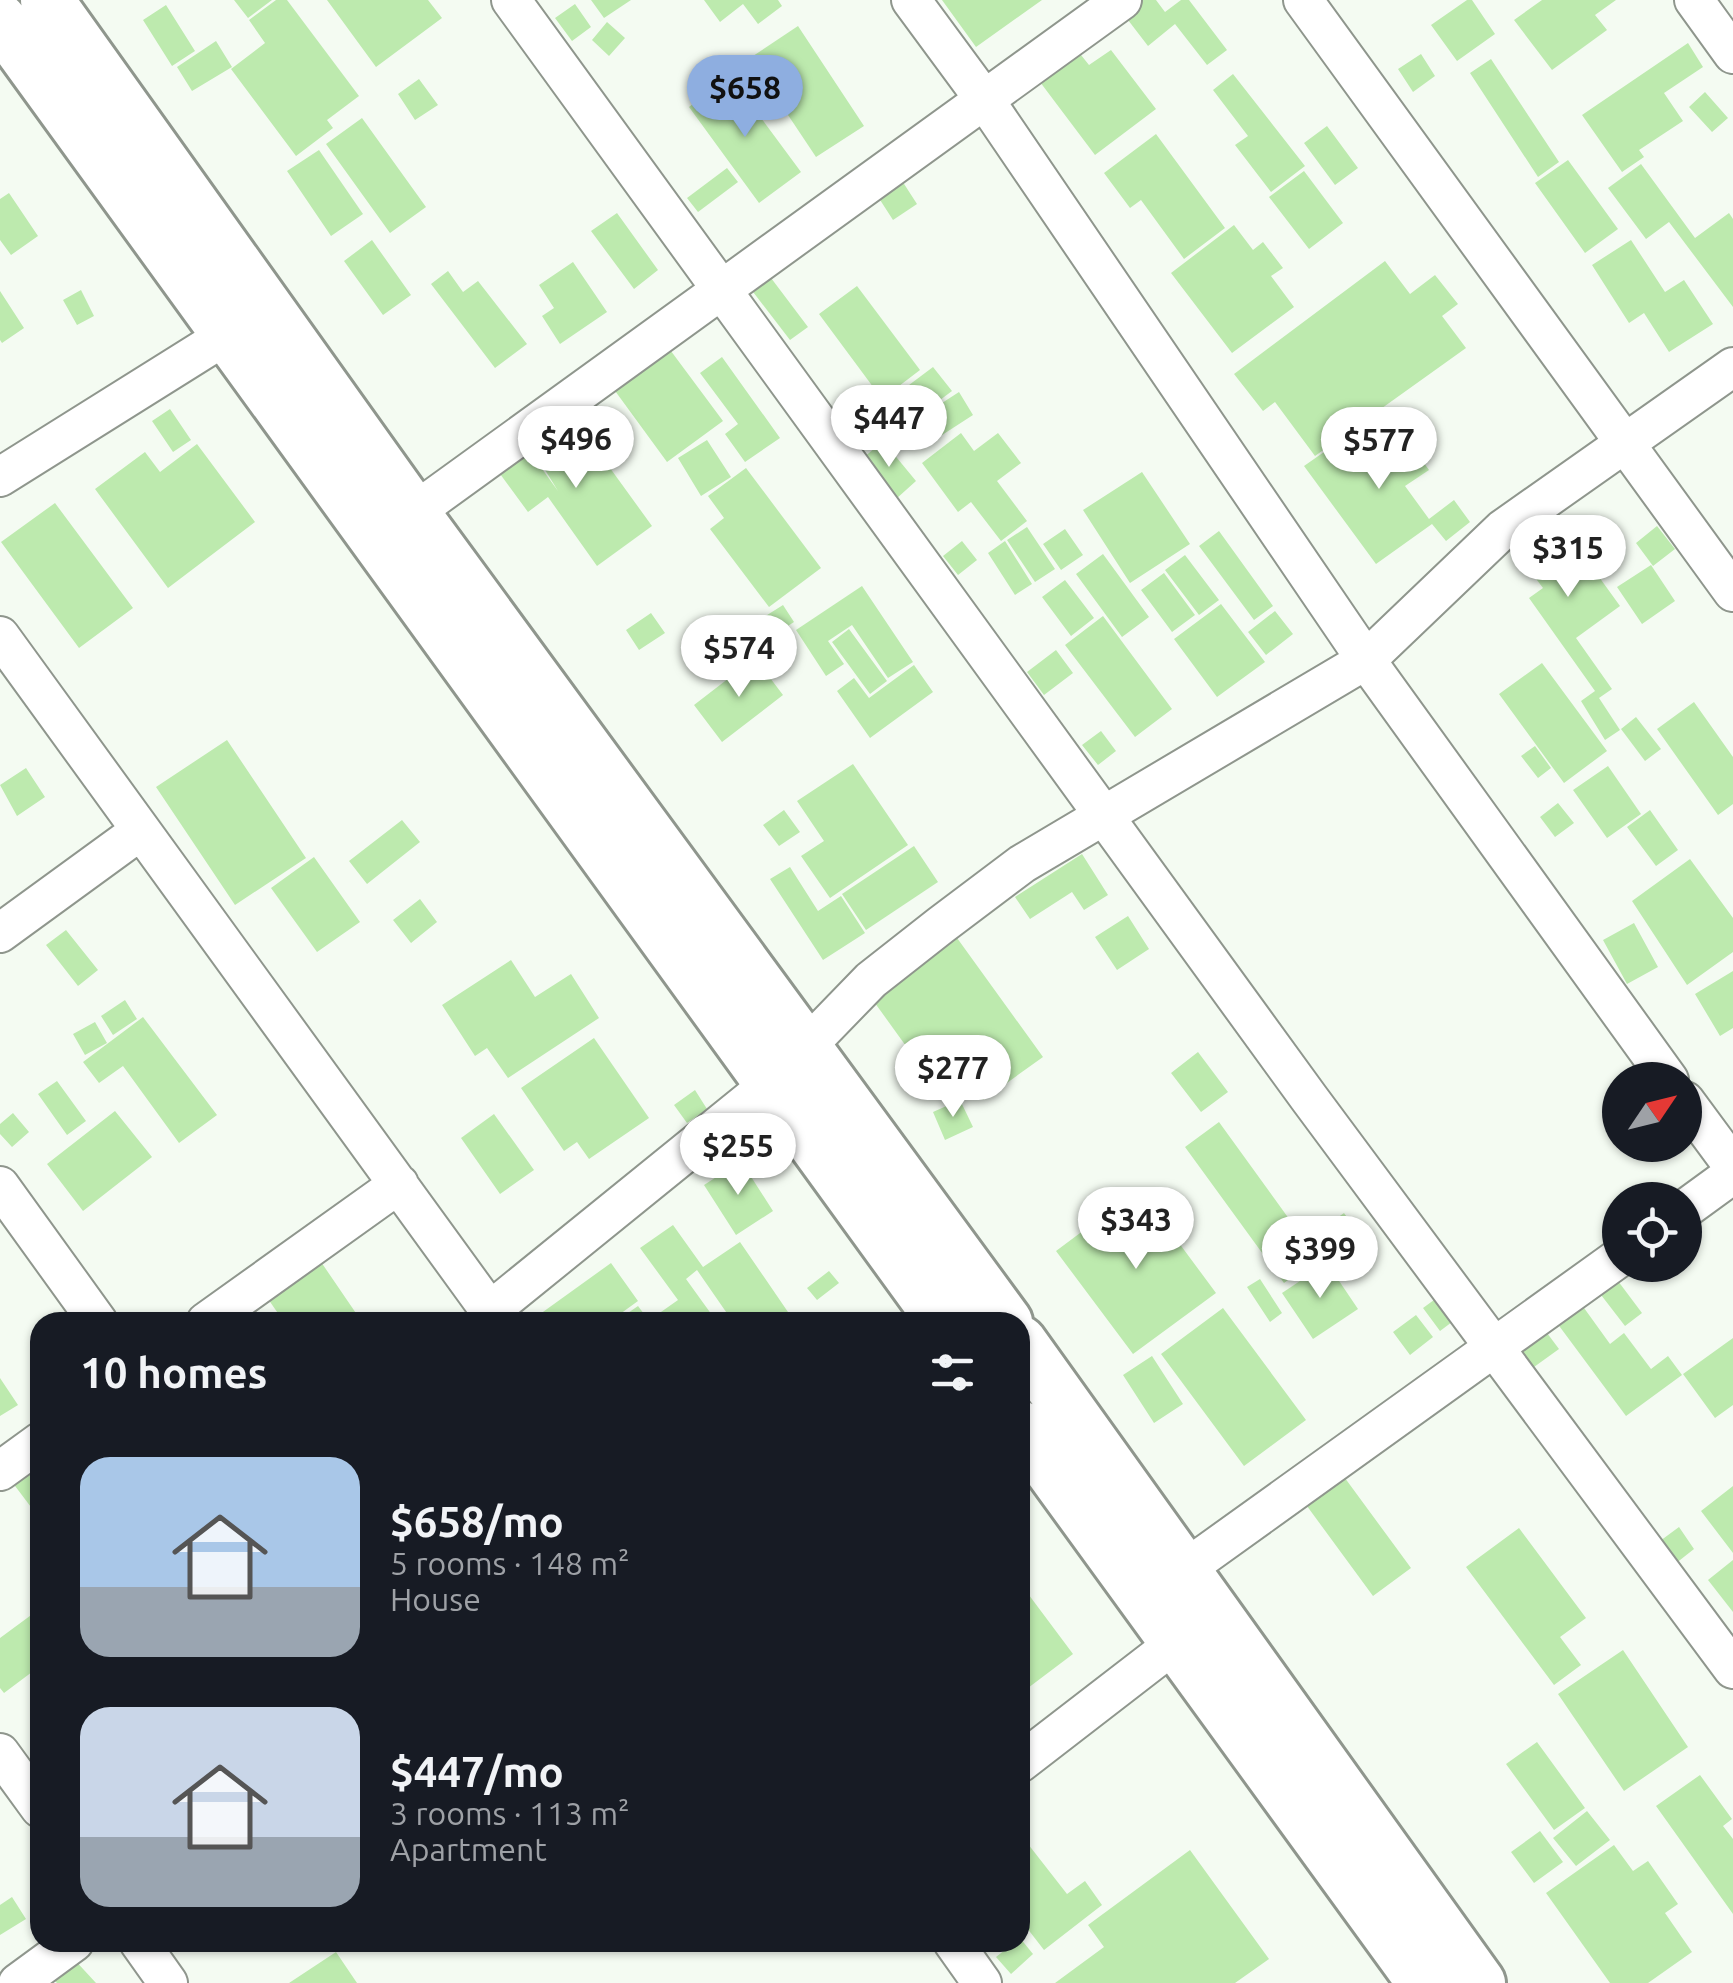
<!DOCTYPE html>
<meta charset="utf-8">
<style>
body{margin:0;font-family:Ubuntu,sans-serif;background:#20242c;color:#f1f3f6;height:100vh;display:flex;flex-direction:column;font-size:38px;white-space:nowrap}
*{box-sizing:border-box;margin:0}
p{font-size:32px;color:#9ea1a6}
.icon{flex:none;width:55px;height:55px;fill:none;stroke:currentColor;stroke-width:2;stroke-linecap:round;stroke-linejoin:round}
.map{position:relative;flex:1;overflow:hidden}
.side{position:absolute;left:30px;top:1312px;width:1000px;height:640px;display:flex;flex-direction:column;background:#171b24;border-radius:30px;box-shadow:0 2px 8px #0004}
.side>*{flex:none}
.needle{width:65px;rotate:55deg}
.controls{position:absolute;left:1602px;top:1062px;display:grid;gap:20px}
.controls a{display:grid;place-items:center;width:100px;height:100px;border-radius:50%;background:#171b24;box-shadow:0 2px 8px #0004;font-size:50px}
.price{position:absolute;translate:-50% -85px;padding:0 22px;border-radius:35px;background:#fff;color:#222;font-size:32px;line-height:65px;filter:drop-shadow(0 2px 5px #0008)}
.price::after{content:'';position:absolute;left:50%;top:60px;width:30px;height:22px;margin-left:-15px;background:inherit;clip-path:polygon(0 0,100% 0,50% 100%)}
.price.on{background:#8eaee0;color:#111}
ul{padding:0;list-style:none}
li{display:flex;align-items:center;gap:30px;height:250px;padding:0 50px}
li span{display:grid;place-items:center;flex:none;width:280px;height:200px;border-radius:30px;color:#555}
li>.icon{margin-inline-start:auto}
span .icon{width:120px;height:120px;fill:#fffc;stroke-width:1}
li b{font-size:42px}
h2{display:flex;justify-content:space-between;align-items:center;height:120px;padding:0 50px;font-size:42px}
.map>svg:first-child{display:block}
.building{fill:#bdeaae}
.lines{fill:none;stroke-linecap:round;stroke-linejoin:round}
.street-casing{stroke:#8f968d;stroke-width:42}
.secondary-casing{stroke:#8f968d;stroke-width:58}
.street{stroke:#fff;stroke-width:38}
.secondary{stroke:#fff;stroke-width:52}
</style>
<div class="map">
<svg width="1733" height="1983" viewBox="0 0 1733 1983">
<rect width="100%" height="100%" fill="#f4fbf2"/>
<!-- building -->
<path class="building" d="M 234,0 L 272,0 L 248,18 Z
M 276,0 L 287,0 L 359,96 L 327,120 L 333,128 L 296,156 L 231,69 L 265,43 L 249,20 Z
M 327,0 L 428,0 L 442,18 L 376,67 Z
M 591,0 L 631,0 L 604,18 Z
M 704,0 L 778,0 L 782,6 L 758,24 L 743,4 L 720,22 Z
M 942,0 L 1042,0 L 976,47 Z
M 1128,0 L 1156,0 L 1165,12 L 1181,0 L 1189,0 L 1227,50 L 1207,65 L 1175,24 L 1148,46 L 1118,7 Z
M 1467,0 L 1472,0 L 1495,34 L 1457,61 L 1431,25 Z
M 1542,0 L 1616,0 L 1595,15 L 1607,30 L 1552,70 L 1514,20 Z
M 575,4 L 591,27 L 572,41 L 555,18 Z
M 166,5 L 195,51 L 172,66 L 143,20 Z
M 607,22 L 625,38 L 609,56 L 592,40 Z
M 798,26 L 864,126 L 816,157 L 750,58 Z
M 216,41 L 232,67 L 192,91 L 177,67 Z
M 1688,43 L 1703,67 L 1664,93 L 1683,121 L 1639,150 L 1644,157 L 1622,172 L 1582,115 Z
M 1073,45 L 1089,65 L 1111,50 L 1156,109 L 1095,155 L 1034,74 Z
M 1421,54 L 1435,76 L 1413,92 L 1398,69 Z
M 1491,59 L 1559,162 L 1538,177 L 1470,73 Z
M 1233,74 L 1305,166 L 1271,192 L 1235,145 L 1248,136 L 1213,90 Z
M 730,76 L 801,172 L 759,203 L 689,107 Z
M 419,79 L 438,105 L 415,120 L 398,94 Z
M 1705,92 L 1728,118 L 1712,132 L 1689,107 Z
M 362,118 L 426,207 L 390,233 L 326,144 Z
M 1327,126 L 1358,168 L 1335,185 L 1304,143 Z
M 1156,134 L 1225,228 L 1184,259 L 1141,200 L 1130,208 L 1104,173 Z
M 319,150 L 363,214 L 331,236 L 287,171 Z
M 1568,160 L 1618,229 L 1585,253 L 1535,183 Z
M 1641,164 L 1695,238 L 1729,213 L 1733,219 L 1733,307 L 1669,222 L 1646,239 L 1608,188 Z
M 727,168 L 738,182 L 698,212 L 687,198 Z
M 1304,171 L 1343,223 L 1309,249 L 1269,197 Z
M 897,173 L 917,204 L 893,220 L 873,189 Z
M 9,193 L 38,236 L 11,255 L 0,240 L 0,199 Z
M 617,213 L 658,270 L 634,289 L 591,231 Z
M 1234,225 L 1253,250 L 1263,242 L 1283,268 L 1271,276 L 1294,307 L 1232,353 L 1171,273 Z
M 372,240 L 411,295 L 383,315 L 344,261 Z
M 1631,240 L 1665,292 L 1684,280 L 1713,324 L 1669,352 L 1644,313 L 1629,323 L 1592,265 Z
M 1385,261 L 1410,294 L 1435,275 L 1458,304 L 1442,316 L 1466,348 L 1315,456 L 1275,402 L 1263,411 L 1234,374 Z
M 573,262 L 607,312 L 560,344 L 542,316 L 554,308 L 539,285 Z
M 765,270 L 808,327 L 790,340 L 747,284 Z
M 448,271 L 463,292 L 478,281 L 527,344 L 495,368 L 431,284 Z
M 857,286 L 920,370 L 882,399 L 819,314 Z
M 81,290 L 94,316 L 77,325 L 63,300 Z
M 0,291 L 24,328 L 2,343 L 0,340 Z
M 665,343 L 723,421 L 667,462 L 610,384 Z
M 722,357 L 780,438 L 745,462 L 725,434 L 738,424 L 700,373 Z
M 933,367 L 952,391 L 916,418 L 897,394 Z
M 959,392 L 973,415 L 939,437 L 925,414 Z
M 170,409 L 191,440 L 173,452 L 152,421 Z
M 576,421 L 652,526 L 597,566 L 548,497 L 528,512 L 492,463 L 522,441 L 558,491 L 534,452 Z
M 1367,422 L 1385,447 L 1403,434 L 1429,470 L 1405,486 L 1429,519 L 1454,500 L 1470,522 L 1446,541 L 1432,524 L 1376,564 L 1304,466 Z
M 961,433 L 974,451 L 998,433 L 1021,463 L 997,481 L 1027,521 L 1001,541 L 971,502 L 958,512 L 922,463 Z
M 707,440 L 731,477 L 701,496 L 678,458 Z
M 883,441 L 916,481 L 896,499 L 862,459 Z
M 197,444 L 255,522 L 168,588 L 95,489 L 145,452 L 160,472 Z
M 746,468 L 821,568 L 769,607 L 710,529 L 724,518 L 708,496 Z
M 1142,472 L 1190,544 L 1130,583 L 1083,510 Z
M 55,503 L 133,608 L 79,648 L 1,542 Z
M 1550,509 L 1620,606 L 1576,638 L 1612,689 L 1599,698 L 1620,730 L 1605,740 L 1581,701 L 1595,691 L 1529,598 L 1543,588 L 1507,540 Z
M 1657,526 L 1675,549 L 1653,566 L 1636,543 Z
M 1027,527 L 1055,569 L 1035,582 L 1007,540 Z
M 1065,529 L 1083,555 L 1061,570 L 1043,544 Z
M 1219,531 L 1273,606 L 1254,620 L 1199,546 Z
M 962,541 L 977,560 L 958,575 L 943,556 Z
M 1005,541 L 1032,584 L 1015,595 L 988,553 Z
M 1103,554 L 1149,617 L 1122,637 L 1076,574 Z
M 1185,555 L 1219,600 L 1199,615 L 1165,570 Z
M 1651,565 L 1675,601 L 1642,624 L 1617,587 Z
M 1164,573 L 1195,615 L 1172,632 L 1141,590 Z
M 1065,580 L 1094,618 L 1071,636 L 1042,597 Z
M 862,586 L 913,662 L 888,678 L 852,625 L 828,641 L 844,664 L 826,676 L 796,630 Z
M 1221,604 L 1265,662 L 1217,697 L 1174,639 Z
M 783,605 L 794,622 L 757,646 L 745,629 Z
M 1275,611 L 1293,634 L 1266,655 L 1248,632 Z
M 651,613 L 665,633 L 639,650 L 626,630 Z
M 1103,616 L 1172,709 L 1135,737 L 1065,645 Z
M 849,629 L 887,681 L 870,694 L 832,642 Z
M 1056,650 L 1073,673 L 1044,695 L 1027,672 Z
M 755,658 L 783,695 L 722,742 L 694,705 Z
M 1542,663 L 1607,751 L 1564,783 L 1499,694 Z
M 914,665 L 933,692 L 870,738 L 837,691 L 854,678 L 869,698 Z
M 1694,702 L 1733,757 L 1733,804 L 1718,815 L 1657,729 Z
M 1636,717 L 1661,749 L 1645,761 L 1621,729 Z
M 1101,731 L 1116,751 L 1098,765 L 1082,745 Z
M 227,740 L 306,858 L 235,905 L 156,787 Z
M 1535,746 L 1551,768 L 1538,778 L 1521,756 Z
M 853,764 L 908,845 L 830,898 L 801,856 L 824,841 L 797,801 Z
M 1608,766 L 1641,814 L 1607,838 L 1573,790 Z
M 26,768 L 45,797 L 17,816 L 0,785 Z
M 1558,803 L 1574,823 L 1555,837 L 1540,817 Z
M 784,810 L 800,832 L 779,846 L 763,825 Z
M 1650,810 L 1678,850 L 1656,866 L 1627,827 Z
M 402,820 L 420,842 L 367,884 L 349,861 Z
M 914,846 L 938,882 L 866,930 L 842,894 Z
M 1082,854 L 1108,895 L 1084,910 L 1072,892 L 1030,919 L 1015,897 Z
M 314,857 L 360,922 L 317,952 L 271,888 Z
M 1690,859 L 1733,918 L 1733,952 L 1687,985 L 1632,901 Z
M 790,867 L 818,911 L 841,896 L 865,933 L 823,960 L 770,879 Z
M 420,899 L 437,922 L 411,943 L 393,920 Z
M 1128,916 L 1149,949 L 1117,970 L 1095,937 Z
M 1634,923 L 1658,967 L 1627,984 L 1603,940 Z
M 66,930 L 98,970 L 78,986 L 46,945 Z
M 952,931 L 1043,1057 L 983,1100 L 972,1086 L 947,1103 L 867,992 Z
M 511,960 L 535,997 L 571,974 L 599,1018 L 508,1078 L 487,1048 L 475,1056 L 442,1005 Z
M 1733,971 L 1733,1028 L 1720,1036 L 1695,994 Z
M 125,1000 L 137,1019 L 113,1035 L 101,1016 Z
M 143,1017 L 217,1115 L 179,1143 L 123,1066 L 99,1083 L 83,1062 Z
M 95,1022 L 107,1043 L 85,1055 L 73,1034 Z
M 594,1038 L 649,1118 L 589,1159 L 577,1142 L 564,1151 L 521,1088 Z
M 1198,1052 L 1228,1092 L 1201,1112 L 1171,1073 Z
M 57,1081 L 86,1121 L 67,1135 L 38,1094 Z
M 695,1090 L 707,1109 L 687,1123 L 674,1105 Z
M 960,1100 L 973,1127 L 945,1140 L 933,1112 Z
M 115,1111 L 152,1157 L 83,1211 L 47,1164 Z
M 13,1113 L 29,1132 L 12,1147 L 0,1134 L 0,1124 Z
M 494,1114 L 534,1170 L 500,1194 L 461,1138 Z
M 1219,1122 L 1305,1241 L 1344,1213 L 1356,1230 L 1284,1283 L 1185,1147 Z
M 741,1161 L 773,1211 L 736,1235 L 704,1185 Z
M 1139,1189 L 1216,1293 L 1133,1354 L 1056,1251 Z
M 673,1225 L 703,1267 L 740,1242 L 788,1312 L 773,1322 L 733,1322 L 697,1270 L 686,1279 L 717,1322 L 653,1322 L 651,1319 L 678,1300 L 640,1248 Z
M 319,1259 L 362,1322 L 284,1322 L 266,1296 Z
M 611,1263 L 638,1301 L 609,1322 L 596,1322 L 590,1314 L 579,1322 L 529,1322 Z
M 1327,1263 L 1358,1309 L 1313,1339 L 1282,1293 Z
M 829,1271 L 839,1283 L 817,1300 L 807,1288 Z
M 1615,1277 L 1642,1313 L 1625,1326 L 1598,1291 Z
M 1260,1279 L 1282,1313 L 1270,1322 L 1247,1287 Z
M 1438,1297 L 1456,1319 L 1440,1331 L 1423,1308 Z
M 1579,1301 L 1610,1344 L 1624,1333 L 1651,1369 L 1668,1356 L 1682,1375 L 1626,1416 L 1554,1319 Z
M 638,1306 L 650,1322 L 615,1322 Z
M 1223,1308 L 1306,1420 L 1244,1466 L 1161,1354 Z
M 1416,1315 L 1433,1337 L 1410,1355 L 1393,1332 Z
M 1544,1329 L 1559,1349 L 1534,1367 L 1519,1347 Z
M 1733,1338 L 1733,1405 L 1715,1418 L 1683,1374 Z
M 1152,1356 L 1183,1404 L 1154,1423 L 1123,1375 Z
M 0,1378 L 18,1405 L 0,1416 Z
M 40,1461 L 40,1519 L 12,1482 Z
M 1342,1474 L 1411,1568 L 1373,1596 L 1304,1502 Z
M 1733,1486 L 1733,1553 L 1701,1511 Z
M 1679,1527 L 1694,1549 L 1675,1564 L 1660,1541 Z
M 1519,1528 L 1586,1618 L 1560,1637 L 1581,1665 L 1554,1685 L 1466,1567 Z
M 1733,1560 L 1733,1612 L 1708,1580 Z
M 1020,1583 L 1073,1654 L 1020,1694 Z
M 38,1610 L 40,1666 L 4,1693 L 0,1688 L 0,1638 Z
M 1623,1650 L 1688,1747 L 1624,1791 L 1558,1694 Z
M 1537,1742 L 1585,1808 L 1554,1830 L 1506,1764 Z
M 1700,1775 L 1732,1819 L 1723,1826 L 1733,1839 L 1733,1914 L 1656,1806 Z
M 1587,1811 L 1610,1840 L 1576,1866 L 1553,1838 Z
M 1540,1831 L 1563,1862 L 1534,1883 L 1511,1852 Z
M 1028,1844 L 1067,1894 L 1085,1881 L 1102,1905 L 1044,1950 L 1020,1919 L 1020,1850 Z
M 1614,1845 L 1633,1871 L 1648,1861 L 1678,1904 L 1665,1913 L 1692,1952 L 1648,1983 L 1610,1983 L 1546,1893 Z
M 1190,1850 L 1269,1959 L 1235,1983 L 1055,1983 L 1104,1947 L 1088,1925 Z
M 12,1897 L 26,1919 L 0,1935 L 0,1905 Z
M 1020,1938 L 1033,1954 L 1011,1974 L 996,1957 Z
M 336,1952 L 357,1983 L 289,1983 Z
M 72,1957 L 96,1983 L 57,1983 L 51,1977 Z"/>
<g class="lines">
<!-- street casing -->
<g class="street-casing">
<path id="street" d="M 511,0 L 1309,1098 L 1733,1669
M 911,0 L 984,99 L 1366,660 L 1669,1080
M 1303,0 L 1733,592
M 1694,0 L 1733,54
M 0,477 L 249,321
M 413,513 L 1122,0
M 0,636 L 498,1322
M 0,933 L 140,831
M 1685,1101 L 1733,1166
M 0,1186 L 98,1322
M 1685,1209 L 1733,1174
M 490,1311 L 770,1084 L 871,980 L 941,925 L 1022,864 L 1366,660 L 1503,529 L 1733,367
M 206,1322 L 399,1184
M 0,1471 L 40,1442
M 1184,1570 L 1620,1257
M 0,1753 L 40,1808
M 1020,1763 L 1178,1641
M 139,1942 L 168,1983
M 953,1942 L 982,1983
M 18,1983 L 74,1942"/>
</g>
<!-- secondary casing -->
<g class="secondary-casing">
<path id="secondary" d="M 47,0 L 413,513 L 1006,1322
M 0,20 L 944,1322
M 1020,1342 L 1479,1983
M 1020,1427 L 1424,1983"/>
</g>
<!-- street -->
<use href="#street" class="street"/>
<!-- secondary -->
<use href="#secondary" class="secondary"/>
</g>
</svg>
<div class="controls">
<a><svg class="needle" viewBox="-14 -14 28 28"><path d="M0-13l5 13h-10z" fill="#e53935"/><path d="M0 13l5-13h-10z" fill="#9ea1a6"/></svg></a>
<a><svg class="icon" aria-label="locate" viewBox="0 0 24 24"><circle cx="12" cy="12" r="6"/><path d="M12 2v4M12 18v4M2 12h4M18 12h4"/></svg></a>
</div>
<b class="price on" style="left:745px;top:140px">$658</b>
<b class="price" style="left:889px;top:470px">$447</b>
<b class="price" style="left:576px;top:491px">$496</b>
<b class="price" style="left:1379px;top:492px">$577</b>
<b class="price" style="left:1568px;top:600px">$315</b>
<b class="price" style="left:739px;top:700px">$574</b>
<b class="price" style="left:953px;top:1120px">$277</b>
<b class="price" style="left:738px;top:1198px">$255</b>
<b class="price" style="left:1136px;top:1272px">$343</b>
<b class="price" style="left:1320px;top:1301px">$399</b>
<section class="side">
<h2>10 homes<svg class="icon" aria-label="filters" viewBox="0 0 24 24"><path d="M4 7h16M4 17h16"/><circle cx="9" cy="7" r="2"/><circle cx="15" cy="17" r="2"/></svg></h2>
<ul>
<li><span style="background:linear-gradient(#a9c7e8 65%,#9aa5b1 0)"><svg class="icon" aria-label="home" viewBox="0 0 24 24"><path d="M3 11l9-7 9 7M6 9v11h12V9"/></svg></span><div><b>$658/mo</b><p>5 rooms · 148 m²</p><p>House</p></div></li>
<li><span style="background:linear-gradient(#c9d6e8 65%,#9aa5b1 0)"><svg class="icon" aria-label="home" viewBox="0 0 24 24"><path d="M3 11l9-7 9 7M6 9v11h12V9"/></svg></span><div><b>$447/mo</b><p>3 rooms · 113 m²</p><p>Apartment</p></div></li>
</ul>
</section>
</div>
